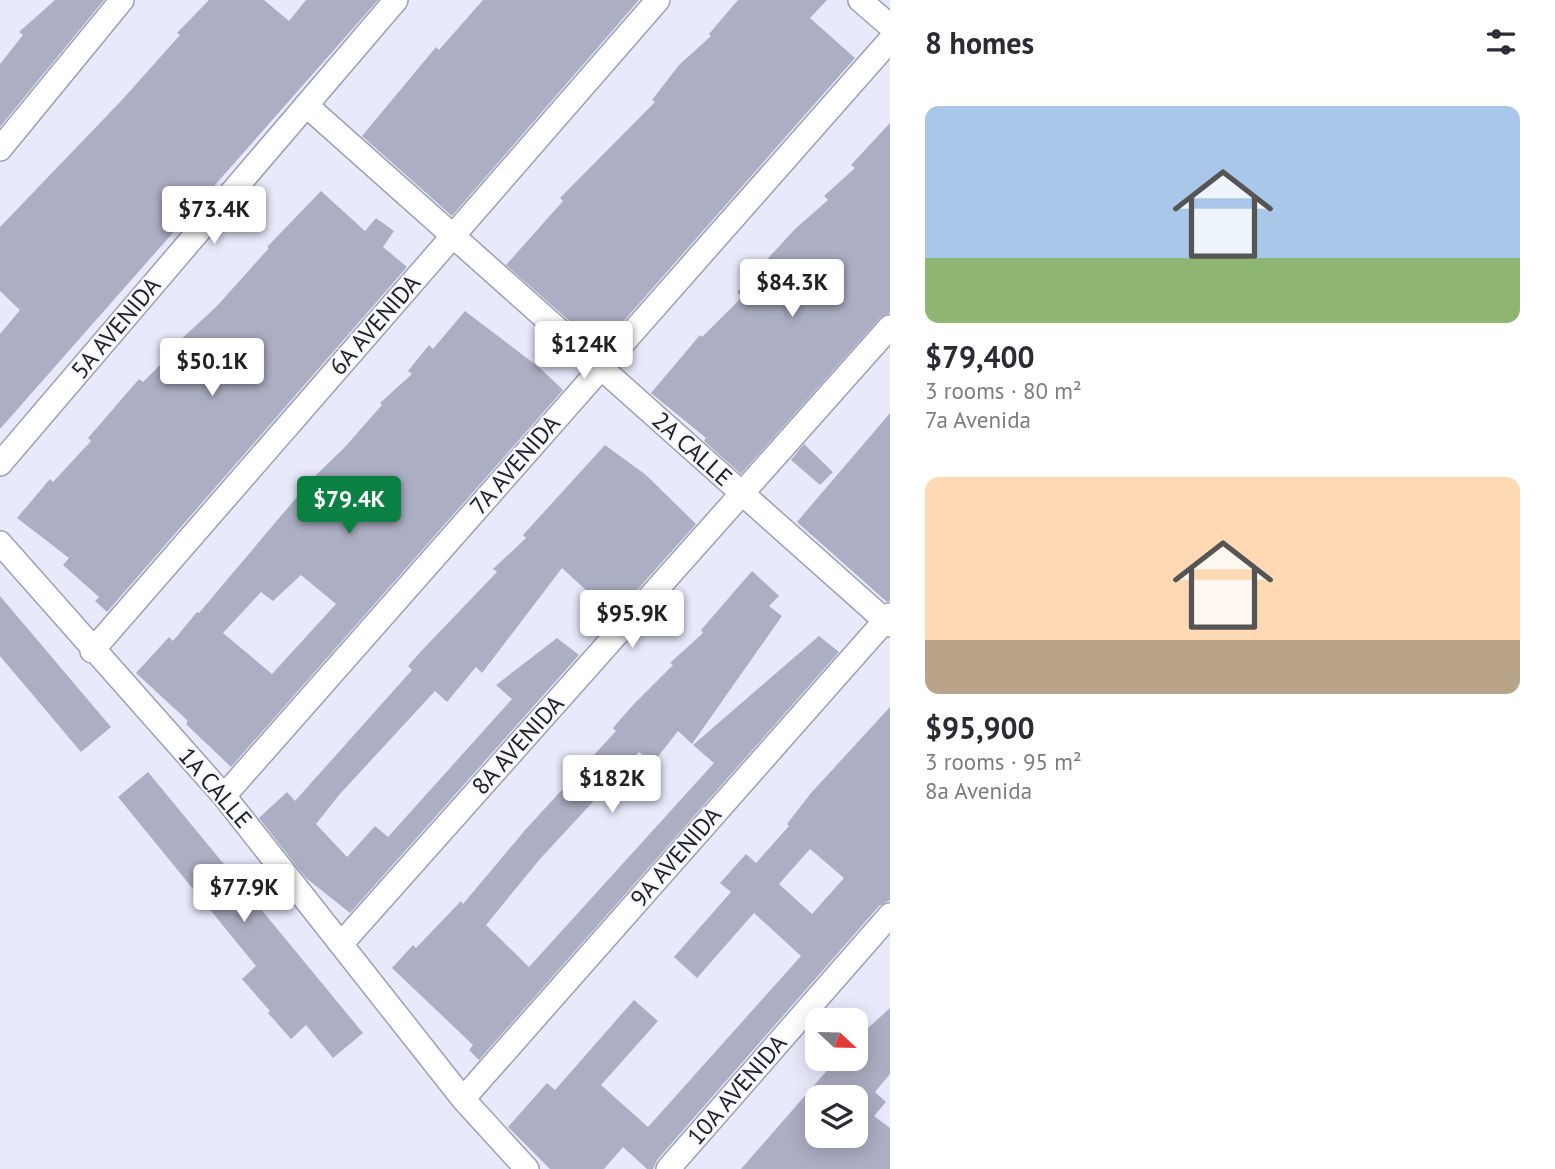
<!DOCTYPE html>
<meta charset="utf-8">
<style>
body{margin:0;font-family:"PT Sans",sans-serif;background:#f2f2f3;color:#2b2b33;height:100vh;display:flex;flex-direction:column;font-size:26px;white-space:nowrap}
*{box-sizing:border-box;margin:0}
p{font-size:23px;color:#7c7c81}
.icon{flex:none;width:38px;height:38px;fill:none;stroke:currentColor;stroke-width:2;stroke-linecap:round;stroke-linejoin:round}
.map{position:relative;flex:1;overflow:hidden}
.drawer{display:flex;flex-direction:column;background:#fff;width:665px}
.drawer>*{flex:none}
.needle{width:46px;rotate:112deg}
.buttons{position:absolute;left:805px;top:1008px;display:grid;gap:14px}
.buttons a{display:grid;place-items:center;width:63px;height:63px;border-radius:14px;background:#fff;box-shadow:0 4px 18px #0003;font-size:35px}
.price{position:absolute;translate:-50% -60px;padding:0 16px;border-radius:7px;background:#fff;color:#222;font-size:23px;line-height:46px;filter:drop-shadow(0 2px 4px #0008)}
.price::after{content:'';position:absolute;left:50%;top:42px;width:21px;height:16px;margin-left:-10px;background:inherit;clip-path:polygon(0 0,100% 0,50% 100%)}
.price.current{background:#0b8043;color:#fff}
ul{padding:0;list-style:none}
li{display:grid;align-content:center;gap:14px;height:371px;padding:0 35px}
li span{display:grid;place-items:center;height:217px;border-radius:14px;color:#555}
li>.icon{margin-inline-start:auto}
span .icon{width:126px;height:126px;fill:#fffc;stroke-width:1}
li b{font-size:30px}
h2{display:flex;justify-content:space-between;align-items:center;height:84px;padding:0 35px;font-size:30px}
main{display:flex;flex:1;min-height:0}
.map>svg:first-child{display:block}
.building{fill:#acaec3;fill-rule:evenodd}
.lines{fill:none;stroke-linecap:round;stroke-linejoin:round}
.minor-casing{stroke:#9d9fb4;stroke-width:26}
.minor{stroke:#fff;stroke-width:23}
.labels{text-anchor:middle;stroke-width:5;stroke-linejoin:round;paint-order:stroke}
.street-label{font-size:24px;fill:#202129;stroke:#f7f8fd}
</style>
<main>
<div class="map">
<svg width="890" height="1169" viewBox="0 0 890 1169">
<rect width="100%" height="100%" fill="#e8eafc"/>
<!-- building -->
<path class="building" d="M 55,0 L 104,0 L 0,127 L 0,64 L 23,35 L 19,32 Z
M 209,0 L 264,0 L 289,21 L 306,0 L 378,0 L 0,429 L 0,334 L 20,310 L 0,291 L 0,227 L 121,101 L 180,35 L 177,33 Z
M 483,0 L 639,0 L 452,216 L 362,136 L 436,47 L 439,50 Z
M 738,0 L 827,0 L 810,18 L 855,58 L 600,348 L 506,265 L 563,201 L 560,198 L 655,102 L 652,100 L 679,65 L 711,36 L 709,34 Z
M 890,123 L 890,313 L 880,318 L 741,474 L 704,441 L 706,438 L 651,393 L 700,335 L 702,337 L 742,297 L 737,292 L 795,229 L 828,200 L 824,196 L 855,168 L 851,165 Z
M 321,191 L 365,231 L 376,218 L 394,231 L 383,247 L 407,267 L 107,612 L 95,601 L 99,597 L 63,565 L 69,558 L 17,518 L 50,479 L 53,482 L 91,441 L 88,438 L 139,379 L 143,382 L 180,345 L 177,343 L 216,307 L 269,248 L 267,247 Z
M 465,311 L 540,368 L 563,390 L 231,767 L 186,724 L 188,721 L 136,673 L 169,637 L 173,641 L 197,612 L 199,613 L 313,478 L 344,448 L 382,405 L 380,403 L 412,374 L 408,371 L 429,345 L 433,349 ZM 301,575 L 336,604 L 272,674 L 223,633 L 261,592 L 273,601 Z
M 890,413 L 890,601 L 887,602 L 797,522 Z
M 804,444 L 833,472 L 820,485 L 791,460 Z
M 605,445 L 646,475 L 696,524 L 614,616 L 562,568 L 482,673 L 476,667 L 447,702 L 435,691 L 339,795 L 316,824 L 347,857 L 375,826 L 388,837 L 512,699 L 496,685 L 557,638 L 579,655 L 350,913 L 306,878 L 259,818 L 287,792 L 295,801 L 412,670 L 408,666 L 425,647 L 497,572 L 493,569 L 526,538 L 523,535 Z
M 752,571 L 779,596 L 769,606 L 782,616 L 692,744 L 678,731 L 653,763 L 639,752 L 540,859 L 486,925 L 529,967 L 714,763 L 693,745 L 819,636 L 839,652 L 479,1060 L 469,1050 L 473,1045 L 392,968 L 413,945 L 416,948 L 461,901 L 463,904 L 526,829 L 616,731 L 613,728 L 632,706 L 673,665 L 670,663 L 703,633 L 701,630 Z
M 0,596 L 111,727 L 81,752 L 0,656 Z
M 890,707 L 890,900 L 879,906 L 657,1160 L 653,1169 L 647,1169 L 623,1147 L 604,1169 L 550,1169 L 508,1127 L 547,1083 L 555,1090 L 634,1000 L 658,1021 L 601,1085 L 648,1127 L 801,956 L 754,913 L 697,978 L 674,957 L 731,892 L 720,883 L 746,854 L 756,863 L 789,826 L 787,824 L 811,793 ZM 810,849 L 844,878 L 812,914 L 779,884 Z
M 148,772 L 363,1033 L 333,1058 L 306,1025 L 291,1039 L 268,1013 L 270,1011 L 242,979 L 256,966 L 118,797 Z
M 890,1008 L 890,1074 L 875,1092 L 886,1102 L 874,1116 L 890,1128 L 890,1169 L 741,1169 L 837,1059 L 856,1059 L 856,1039 ZM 817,1097 L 856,1097 L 856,1136 L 817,1136 Z"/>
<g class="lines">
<!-- minor casing -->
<g class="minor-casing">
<path id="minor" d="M 860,0 L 890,26
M 306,105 L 890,625
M 0,149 L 122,0
M 0,464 L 396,0
M 0,543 L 224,796 L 463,1099 L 527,1169
M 92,651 L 658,0
M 224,796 L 890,40
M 342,943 L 890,327
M 463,1099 L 890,615
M 668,1169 L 890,915"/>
</g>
<!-- minor -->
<use href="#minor" class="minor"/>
</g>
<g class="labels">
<!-- street labels -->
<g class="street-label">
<text transform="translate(375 325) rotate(-49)" y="8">6A AVENIDA</text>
<text transform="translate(116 328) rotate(-50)" y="8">5A AVENIDA</text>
<text transform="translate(692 449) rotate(42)" y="8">2A CALLE</text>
<text transform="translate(515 465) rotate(-49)" y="8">7A AVENIDA</text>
<text transform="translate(518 745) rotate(-48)" y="8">8A AVENIDA</text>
<text transform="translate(215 788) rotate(49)" y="8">1A CALLE</text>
<text transform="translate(676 857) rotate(-49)" y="8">9A AVENIDA</text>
<text transform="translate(737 1090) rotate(-49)" y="8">10A AVENIDA</text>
</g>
</g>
</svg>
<div class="buttons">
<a><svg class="needle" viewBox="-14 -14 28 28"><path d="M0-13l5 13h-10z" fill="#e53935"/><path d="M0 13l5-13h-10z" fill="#7c7c81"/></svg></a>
<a><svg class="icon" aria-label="layers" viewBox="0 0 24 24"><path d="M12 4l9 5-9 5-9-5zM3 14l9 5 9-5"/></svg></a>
</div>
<b class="price" style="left:214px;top:246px">$73.4K</b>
<b class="price" style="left:792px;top:319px">$84.3K</b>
<b class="price" style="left:584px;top:381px">$124K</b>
<b class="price" style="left:212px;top:398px">$50.1K</b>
<b class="price current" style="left:349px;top:536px">$79.4K</b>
<b class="price" style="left:632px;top:650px">$95.9K</b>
<b class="price" style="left:612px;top:815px">$182K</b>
<b class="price" style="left:244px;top:924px">$77.9K</b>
</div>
<section class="drawer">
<h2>8 homes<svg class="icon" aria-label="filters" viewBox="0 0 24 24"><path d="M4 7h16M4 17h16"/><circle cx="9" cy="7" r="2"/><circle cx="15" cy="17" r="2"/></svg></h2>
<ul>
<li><span style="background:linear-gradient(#a9c7e8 70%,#8fb573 0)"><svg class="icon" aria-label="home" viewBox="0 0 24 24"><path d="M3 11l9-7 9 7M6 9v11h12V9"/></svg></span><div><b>$79,400</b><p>3 rooms · 80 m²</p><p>7a Avenida</p></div></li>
<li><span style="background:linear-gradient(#ffd9b3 75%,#b9a48a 0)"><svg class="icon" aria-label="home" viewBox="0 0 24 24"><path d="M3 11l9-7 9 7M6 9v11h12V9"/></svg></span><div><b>$95,900</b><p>3 rooms · 95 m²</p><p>8a Avenida</p></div></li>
</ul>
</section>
</main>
